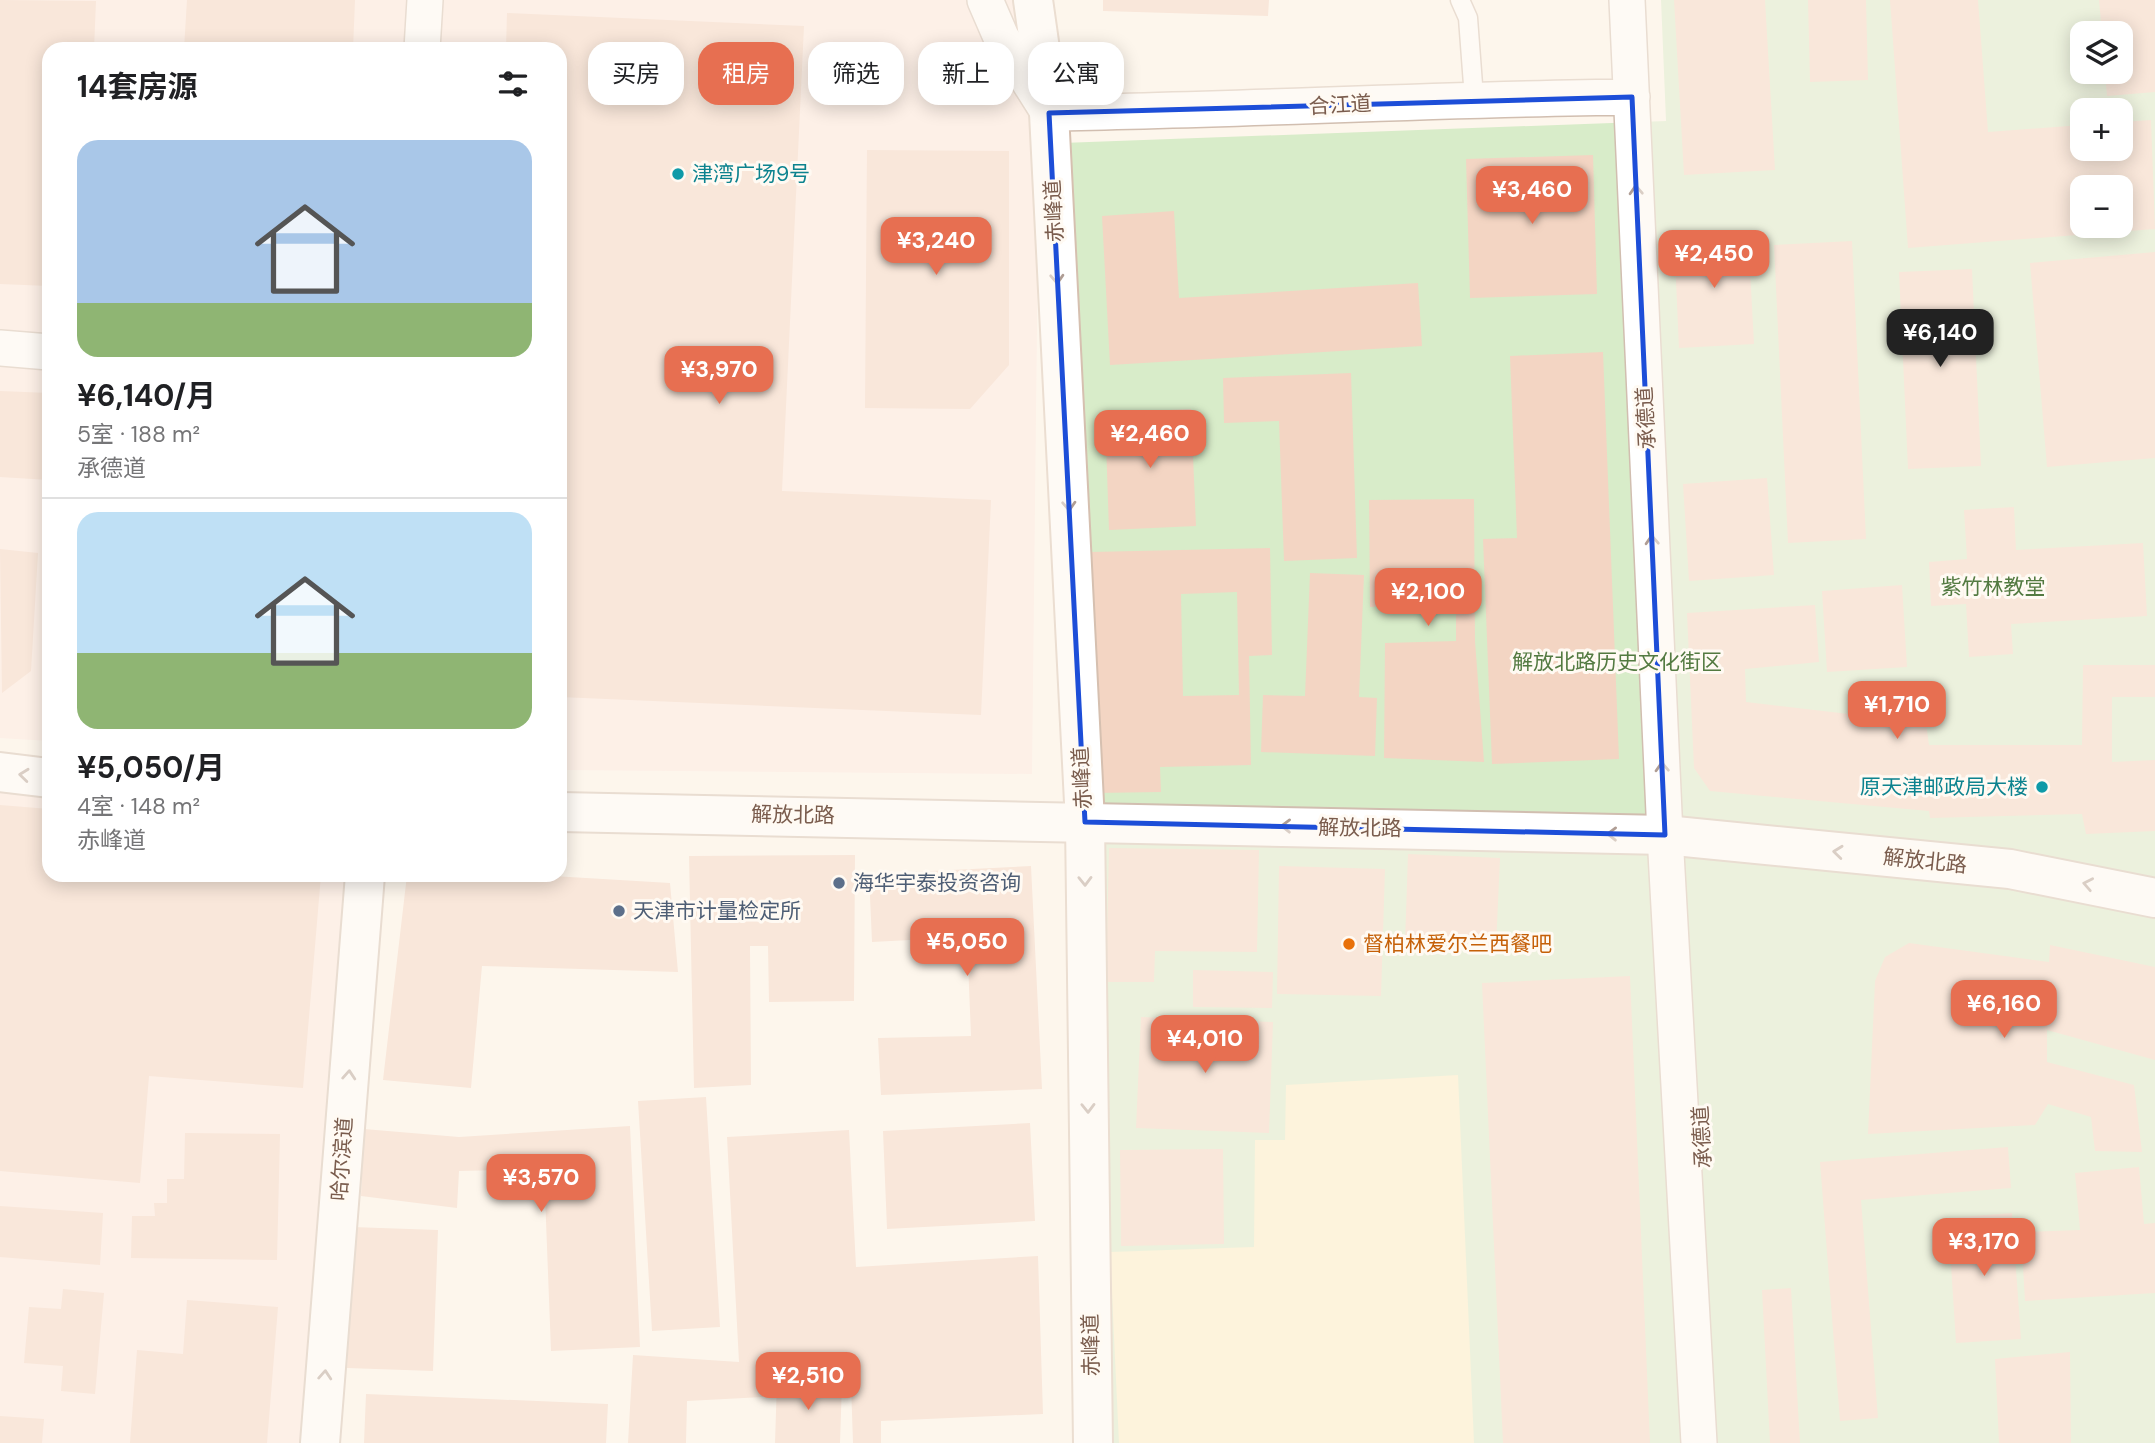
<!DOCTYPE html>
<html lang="zh">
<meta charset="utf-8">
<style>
body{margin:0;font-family:"DM Sans","Noto Sans SC",sans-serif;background:#f6f6f6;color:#202124;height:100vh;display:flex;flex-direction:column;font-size:26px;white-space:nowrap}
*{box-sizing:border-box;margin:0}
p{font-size:23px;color:#757577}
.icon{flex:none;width:38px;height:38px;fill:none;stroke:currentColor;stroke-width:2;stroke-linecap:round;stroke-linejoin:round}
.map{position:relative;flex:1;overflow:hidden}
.panel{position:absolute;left:42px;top:42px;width:525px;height:840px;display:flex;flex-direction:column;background:#fff;border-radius:21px;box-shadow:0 4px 18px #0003}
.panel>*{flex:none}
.hud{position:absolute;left:588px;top:42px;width:665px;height:63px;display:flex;gap:14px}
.tools{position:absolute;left:2070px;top:21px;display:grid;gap:14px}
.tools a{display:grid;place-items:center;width:63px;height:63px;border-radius:14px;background:#fff;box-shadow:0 4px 18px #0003;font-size:35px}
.price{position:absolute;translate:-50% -60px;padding:0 16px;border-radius:14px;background:#e76f51;color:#fff;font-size:23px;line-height:46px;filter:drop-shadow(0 2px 4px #0008)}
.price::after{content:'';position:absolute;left:50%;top:42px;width:21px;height:16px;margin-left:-10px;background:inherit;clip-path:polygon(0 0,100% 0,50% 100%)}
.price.selected{background:#222;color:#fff}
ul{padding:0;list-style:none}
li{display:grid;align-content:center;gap:14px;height:371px;padding:0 35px}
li+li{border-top:2px solid #e0e0e0}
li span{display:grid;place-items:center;height:217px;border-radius:21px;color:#555}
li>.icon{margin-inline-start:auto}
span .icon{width:126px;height:126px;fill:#fffc;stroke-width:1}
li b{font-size:30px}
h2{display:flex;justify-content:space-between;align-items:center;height:84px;padding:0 35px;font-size:30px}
.pill{padding:0 24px;border-radius:21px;background:#fff;box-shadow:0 4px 18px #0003;font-size:24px;line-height:63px}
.pill.selected{background:#e76f51;color:#fff}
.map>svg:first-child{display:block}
.commercial{fill:#fde8e0}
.green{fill:#d8ecc9;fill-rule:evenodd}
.sand{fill:#fcefc7}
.building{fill:#f3d5c3;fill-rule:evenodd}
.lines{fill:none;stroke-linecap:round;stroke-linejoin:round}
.service-casing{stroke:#d1beb0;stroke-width:21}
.minor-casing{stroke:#d1beb0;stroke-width:38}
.tertiary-casing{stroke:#d1beb0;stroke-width:42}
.secondary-casing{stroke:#d6c0b0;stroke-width:42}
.service{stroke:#fff;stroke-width:18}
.minor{stroke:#fff;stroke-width:35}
.tertiary{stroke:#fff;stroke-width:38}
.secondary{stroke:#fff;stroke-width:38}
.oneway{stroke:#af9d94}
.marked{fill:none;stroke:#1d4ed8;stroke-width:5;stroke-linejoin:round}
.culture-dot{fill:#0f9aa8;stroke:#fffaf3;stroke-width:2.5}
.service-dot{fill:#5c6f8a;stroke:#fffaf3;stroke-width:2.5}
.food-dot{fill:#e8710a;stroke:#fffaf3;stroke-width:2.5}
.labels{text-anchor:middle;stroke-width:6;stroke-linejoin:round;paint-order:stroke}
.street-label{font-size:21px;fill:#7a5c4d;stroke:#fffaf3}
.culture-label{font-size:21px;fill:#0d838f;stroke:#fffaf3;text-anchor:start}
.park-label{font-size:21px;fill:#537a41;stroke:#fffaf3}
.service-label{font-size:21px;fill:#4e5e75;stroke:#fffaf3;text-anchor:start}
.food-label{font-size:21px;fill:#c56008;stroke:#fffaf3;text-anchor:start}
</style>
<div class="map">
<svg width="2155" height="1443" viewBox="0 0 2155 1443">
<rect width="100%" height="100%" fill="#fdf6ec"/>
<!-- commercial -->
<path class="commercial" d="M 0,0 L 1017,0 L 1039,145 L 1032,774 L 560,770 L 560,49 L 49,49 L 49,741 L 0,738 Z
M 0,788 L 49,793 L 49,875 L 348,875 L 303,1443 L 0,1443 Z"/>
<!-- green -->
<path class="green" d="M 1661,0 L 2155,0 L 2155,1443 L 1105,1443 L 1062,143 L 1666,121 ZM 2082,33 L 2121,33 L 2121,72 L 2082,72 ZM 2082,110 L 2121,110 L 2121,149 L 2082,149 ZM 2082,187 L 2121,187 L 2121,226 L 2082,226 Z"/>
<!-- sand -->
<path class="sand" d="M 1458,1075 L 1474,1443 L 1119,1443 L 1110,1252 L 1254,1247 L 1255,1140 L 1285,1140 L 1286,1085 Z"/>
<!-- building -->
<path class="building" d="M 0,0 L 96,1 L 94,49 L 49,49 L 49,286 L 0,284 Z
M 187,0 L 355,0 L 353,49 L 184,49 Z
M 1103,0 L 1269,0 L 1268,16 L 1103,11 Z
M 1674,0 L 1765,0 L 1775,170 L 1684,175 Z
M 1808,0 L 1866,0 L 1868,80 L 1810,82 Z
M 1890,0 L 1978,0 L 1988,132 L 2082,125 L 2082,149 L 2121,149 L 2121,122 L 2151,120 L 2155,229 L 1908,248 ZM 2082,187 L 2121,187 L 2121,226 L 2082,226 Z
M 2099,0 L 2155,0 L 2155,92 L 2107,96 L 2105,72 L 2121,72 L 2121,33 L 2102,33 Z
M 507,13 L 804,26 L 782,491 L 991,500 L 981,715 L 560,697 L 560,49 L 506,49 Z
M 867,150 L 1009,151 L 1009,365 L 970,409 L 865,408 Z
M 1593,155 L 1597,294 L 1470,298 L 1466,159 Z
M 1174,211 L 1179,298 L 1418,283 L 1422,346 L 1110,365 L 1102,216 Z
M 1748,232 L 1754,344 L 1679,348 L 1674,236 Z
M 1852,241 L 1866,539 L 1788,543 L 1774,245 Z
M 2155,252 L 2155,458 L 2047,467 L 2030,263 Z
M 1972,269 L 1981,466 L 1908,469 L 1899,272 Z
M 1603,352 L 1619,759 L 1492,764 L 1483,539 L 1517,538 L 1510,356 Z
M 1351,373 L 1357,558 L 1284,561 L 1279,421 L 1224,423 L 1223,378 Z
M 0,391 L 49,393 L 49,480 L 0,477 Z
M 1191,409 L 1196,526 L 1109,530 L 1105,413 Z
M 1767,478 L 1774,575 L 1689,581 L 1683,484 Z
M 1474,499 L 1475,641 L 1484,762 L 1384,758 L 1385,643 L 1456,641 L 1456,591 L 1403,591 L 1397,606 L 1370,607 L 1369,500 Z
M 2014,507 L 2016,550 L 2143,543 L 2147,616 L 2011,624 L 2013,654 L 1969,657 L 1966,604 L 1931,606 L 1929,562 L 1967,559 L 1964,510 Z
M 1270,548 L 1272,655 L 1249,656 L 1251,765 L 1160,767 L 1161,792 L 1094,793 L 1091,552 ZM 1237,592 L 1239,695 L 1183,696 L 1181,594 Z
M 0,549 L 38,553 L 31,671 L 2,693 Z
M 1310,573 L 1364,575 L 1359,697 L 1377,698 L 1375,756 L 1261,752 L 1263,695 L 1305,696 Z
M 1902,585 L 1907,667 L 1827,672 L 1822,591 Z
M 1815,605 L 1819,662 L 1745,669 L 1746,702 L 1926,723 L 1929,745 L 2082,745 L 2083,665 L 2155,665 L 2155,697 L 2112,697 L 2112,762 L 2155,760 L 2155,831 L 2086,834 L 2082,814 L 1930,818 L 1929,811 L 1710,791 L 1694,768 L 1687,613 Z
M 0,805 L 49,809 L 49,875 L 321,875 L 303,1088 L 149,1076 L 140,1183 L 0,1171 Z
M 1109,848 L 1259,850 L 1257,952 L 1155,951 L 1154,982 L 1106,982 Z
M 1408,854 L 1500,858 L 1496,947 L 1405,943 Z
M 855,855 L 854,1001 L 769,1002 L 768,946 L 750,946 L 751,1085 L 694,1088 L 689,856 Z
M 1031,866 L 1042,1089 L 881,1095 L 878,1038 L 971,1036 L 967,937 L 872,942 L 869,874 Z
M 1279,866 L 1385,869 L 1381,996 L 1277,994 Z
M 407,875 L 536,875 L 670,883 L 678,972 L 482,966 L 471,1088 L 383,1080 Z
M 1909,943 L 2049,962 L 2050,945 L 2155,967 L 2155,1060 L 2047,1030 L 2047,1062 L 2134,1085 L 2142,1152 L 2095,1151 L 2091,1117 L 2048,1104 L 2035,1125 L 1868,1134 L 1875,981 L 1885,957 Z
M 1193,970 L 1273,972 L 1272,1008 L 1193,1007 Z
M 1630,976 L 1650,1443 L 1503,1443 L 1482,983 Z
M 1141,1017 L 1273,1022 L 1269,1133 L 1136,1128 Z
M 706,1097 L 720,1327 L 652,1331 L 638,1101 Z
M 1030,1123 L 1035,1221 L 887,1229 L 883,1131 Z
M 630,1126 L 640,1347 L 551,1351 L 544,1169 L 459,1171 L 457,1208 L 361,1196 L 364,1129 L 459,1137 Z
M 849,1130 L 856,1267 L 1038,1256 L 1043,1414 L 881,1421 L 881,1443 L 853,1443 L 850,1355 L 762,1361 L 763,1397 L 687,1401 L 686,1443 L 628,1443 L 633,1355 L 739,1362 L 727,1137 Z
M 185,1133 L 280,1134 L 277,1260 L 131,1258 L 132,1216 L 155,1216 L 154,1203 L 167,1203 L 167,1179 L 184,1179 Z
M 2008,1147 L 2011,1188 L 1861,1200 L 1878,1418 L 1840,1421 L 1820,1162 Z
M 1223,1149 L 1224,1244 L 1121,1246 L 1120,1150 Z
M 2139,1167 L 2144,1224 L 2155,1223 L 2155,1293 L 2025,1301 L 2021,1232 L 2080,1230 L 2075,1173 Z
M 0,1206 L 103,1213 L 100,1265 L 0,1257 Z
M 2012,1213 L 2021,1339 L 1956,1343 L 1948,1218 Z
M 352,1227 L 438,1230 L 433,1371 L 347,1368 Z
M 1791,1288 L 1800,1443 L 1770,1443 L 1762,1290 Z
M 63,1289 L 104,1293 L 95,1394 L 61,1391 L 63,1366 L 24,1363 L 29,1307 L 61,1309 Z
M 187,1300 L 278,1307 L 267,1443 L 130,1443 L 137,1350 L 183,1354 Z
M 2070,1352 L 2071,1443 L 1999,1443 L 1995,1359 Z
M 777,1380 L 842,1383 L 840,1443 L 775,1443 Z
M 366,1394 L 608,1404 L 606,1443 L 364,1443 Z
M 0,1416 L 44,1419 L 42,1443 L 0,1443 Z"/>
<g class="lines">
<!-- service casing -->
<g class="service-casing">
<path id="service" d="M 1460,0 L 1468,18 L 1474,98"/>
</g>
<!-- minor casing -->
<g class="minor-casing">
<path id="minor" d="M 985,0 L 1001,37 L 1049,113
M 1627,0 L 1665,835 L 1699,1443
M 422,49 L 425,0
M 1049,113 C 1243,110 1437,99 1632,97
M 0,348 L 49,352"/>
</g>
<!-- tertiary casing -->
<g class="tertiary-casing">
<path id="tertiary" d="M 0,772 L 49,778
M 560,812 L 1665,835 L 2010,869 L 2155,898
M 320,1443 L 365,875"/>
</g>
<!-- secondary casing -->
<g class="secondary-casing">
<path id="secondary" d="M 1033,0 L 1049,113 L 1085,822 L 1093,1443"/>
</g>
<!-- service -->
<use href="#service" class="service"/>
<!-- minor -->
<use href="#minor" class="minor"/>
<!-- tertiary -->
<use href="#tertiary" class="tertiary"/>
<!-- secondary -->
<use href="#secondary" class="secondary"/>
</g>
<!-- one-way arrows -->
<defs><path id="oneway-chevron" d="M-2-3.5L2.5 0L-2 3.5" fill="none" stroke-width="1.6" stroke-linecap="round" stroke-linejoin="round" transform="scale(1.75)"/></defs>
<g class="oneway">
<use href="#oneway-chevron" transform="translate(1636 190) rotate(-93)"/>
<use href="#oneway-chevron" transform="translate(1057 279) rotate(87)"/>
<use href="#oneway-chevron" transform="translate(1069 506) rotate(87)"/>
<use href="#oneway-chevron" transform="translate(1652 540) rotate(-93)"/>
<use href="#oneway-chevron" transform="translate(1662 767) rotate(-93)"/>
<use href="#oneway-chevron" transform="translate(24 775) rotate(-174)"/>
<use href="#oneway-chevron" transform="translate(1286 826) rotate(-179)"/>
<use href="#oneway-chevron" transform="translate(1612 834) rotate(-179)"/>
<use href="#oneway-chevron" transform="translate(1838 852) rotate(-174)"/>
<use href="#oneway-chevron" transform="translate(1085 881) rotate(89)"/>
<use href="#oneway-chevron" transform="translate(2088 884) rotate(-169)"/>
<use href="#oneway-chevron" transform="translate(349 1075) rotate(-86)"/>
<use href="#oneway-chevron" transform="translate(1088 1108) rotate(89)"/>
<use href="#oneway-chevron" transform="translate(325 1375) rotate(-86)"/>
</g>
<!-- marked area -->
<path d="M0 0H2155V1443H0ZM 1632,97 L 1665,835 L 1085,822 L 1049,113 Z" fill="#fdf6ec" fill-opacity=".55" fill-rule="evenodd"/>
<path class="marked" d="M 1632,97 L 1665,835 L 1085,822 L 1049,113 Z"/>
<!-- markers -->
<g class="culture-dot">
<circle cx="678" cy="174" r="7"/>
<circle cx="2042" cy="787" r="7"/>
</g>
<g class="service-dot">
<circle cx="839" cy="883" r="7"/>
<circle cx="619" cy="911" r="7"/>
</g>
<circle class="food-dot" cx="1349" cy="944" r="7"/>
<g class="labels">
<!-- street labels -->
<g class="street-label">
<text transform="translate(1340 105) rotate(-3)" y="7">合江道</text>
<text transform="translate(1054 211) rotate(-93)" y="7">赤峰道</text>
<text transform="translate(1646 418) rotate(-93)" y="7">承德道</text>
<text transform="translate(1082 778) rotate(-93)" y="7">赤峰道</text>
<text transform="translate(793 815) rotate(1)" y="7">解放北路</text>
<text transform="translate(1360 828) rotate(1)" y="7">解放北路</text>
<text transform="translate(1925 861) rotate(6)" y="7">解放北路</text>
<text transform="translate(1702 1137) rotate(-93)" y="7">承德道</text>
<text transform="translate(342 1159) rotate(-86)" y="7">哈尔滨道</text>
<text transform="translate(1091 1345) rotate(-91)" y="7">赤峰道</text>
</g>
<!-- culture labels -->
<g class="culture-label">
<text x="692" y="181">津湾广场9号</text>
<text x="2028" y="794" text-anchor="end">原天津邮政局大楼</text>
</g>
<!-- park labels -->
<g class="park-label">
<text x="1993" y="594">紫竹林教堂</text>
<text x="1617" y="669">解放北路历史文化街区</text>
</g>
<!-- service labels -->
<g class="service-label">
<text x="853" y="890">海华宇泰投资咨询</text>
<text x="633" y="918">天津市计量检定所</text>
</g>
<!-- food labels -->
<g class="food-label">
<text x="1363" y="951">督柏林爱尔兰西餐吧</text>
</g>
</g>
</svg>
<div class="tools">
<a><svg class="icon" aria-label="layers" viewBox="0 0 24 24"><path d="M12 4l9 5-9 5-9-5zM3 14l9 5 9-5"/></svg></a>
<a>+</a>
<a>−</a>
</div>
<b class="price" style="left:1532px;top:226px">¥3,460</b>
<b class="price" style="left:936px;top:277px">¥3,240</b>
<b class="price" style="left:1714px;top:290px">¥2,450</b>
<b class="price selected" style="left:1940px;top:369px">¥6,140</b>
<b class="price" style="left:719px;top:406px">¥3,970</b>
<b class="price" style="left:1150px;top:470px">¥2,460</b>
<b class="price" style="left:1428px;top:628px">¥2,100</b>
<b class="price" style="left:1897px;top:741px">¥1,710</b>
<b class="price" style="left:967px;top:978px">¥5,050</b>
<b class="price" style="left:2004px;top:1040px">¥6,160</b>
<b class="price" style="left:1205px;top:1075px">¥4,010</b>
<b class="price" style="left:541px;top:1214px">¥3,570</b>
<b class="price" style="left:1984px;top:1278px">¥3,170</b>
<b class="price" style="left:808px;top:1412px">¥2,510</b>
<div class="hud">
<a class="pill">买房</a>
<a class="pill selected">租房</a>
<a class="pill">筛选</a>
<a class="pill">新上</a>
<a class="pill">公寓</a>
</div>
<section class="panel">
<h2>14套房源<svg class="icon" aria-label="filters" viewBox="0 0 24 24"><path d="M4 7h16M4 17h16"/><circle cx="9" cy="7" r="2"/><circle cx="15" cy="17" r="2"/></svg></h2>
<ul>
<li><span style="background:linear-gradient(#a9c7e8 75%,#8fb573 0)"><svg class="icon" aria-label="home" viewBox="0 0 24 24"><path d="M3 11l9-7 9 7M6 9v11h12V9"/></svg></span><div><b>¥6,140/月</b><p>5室 · 188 m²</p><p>承德道</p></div></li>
<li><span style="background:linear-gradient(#bfe0f5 65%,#8fb573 0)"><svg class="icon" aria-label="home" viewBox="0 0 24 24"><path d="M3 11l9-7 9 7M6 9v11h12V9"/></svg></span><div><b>¥5,050/月</b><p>4室 · 148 m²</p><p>赤峰道</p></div></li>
</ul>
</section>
</div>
